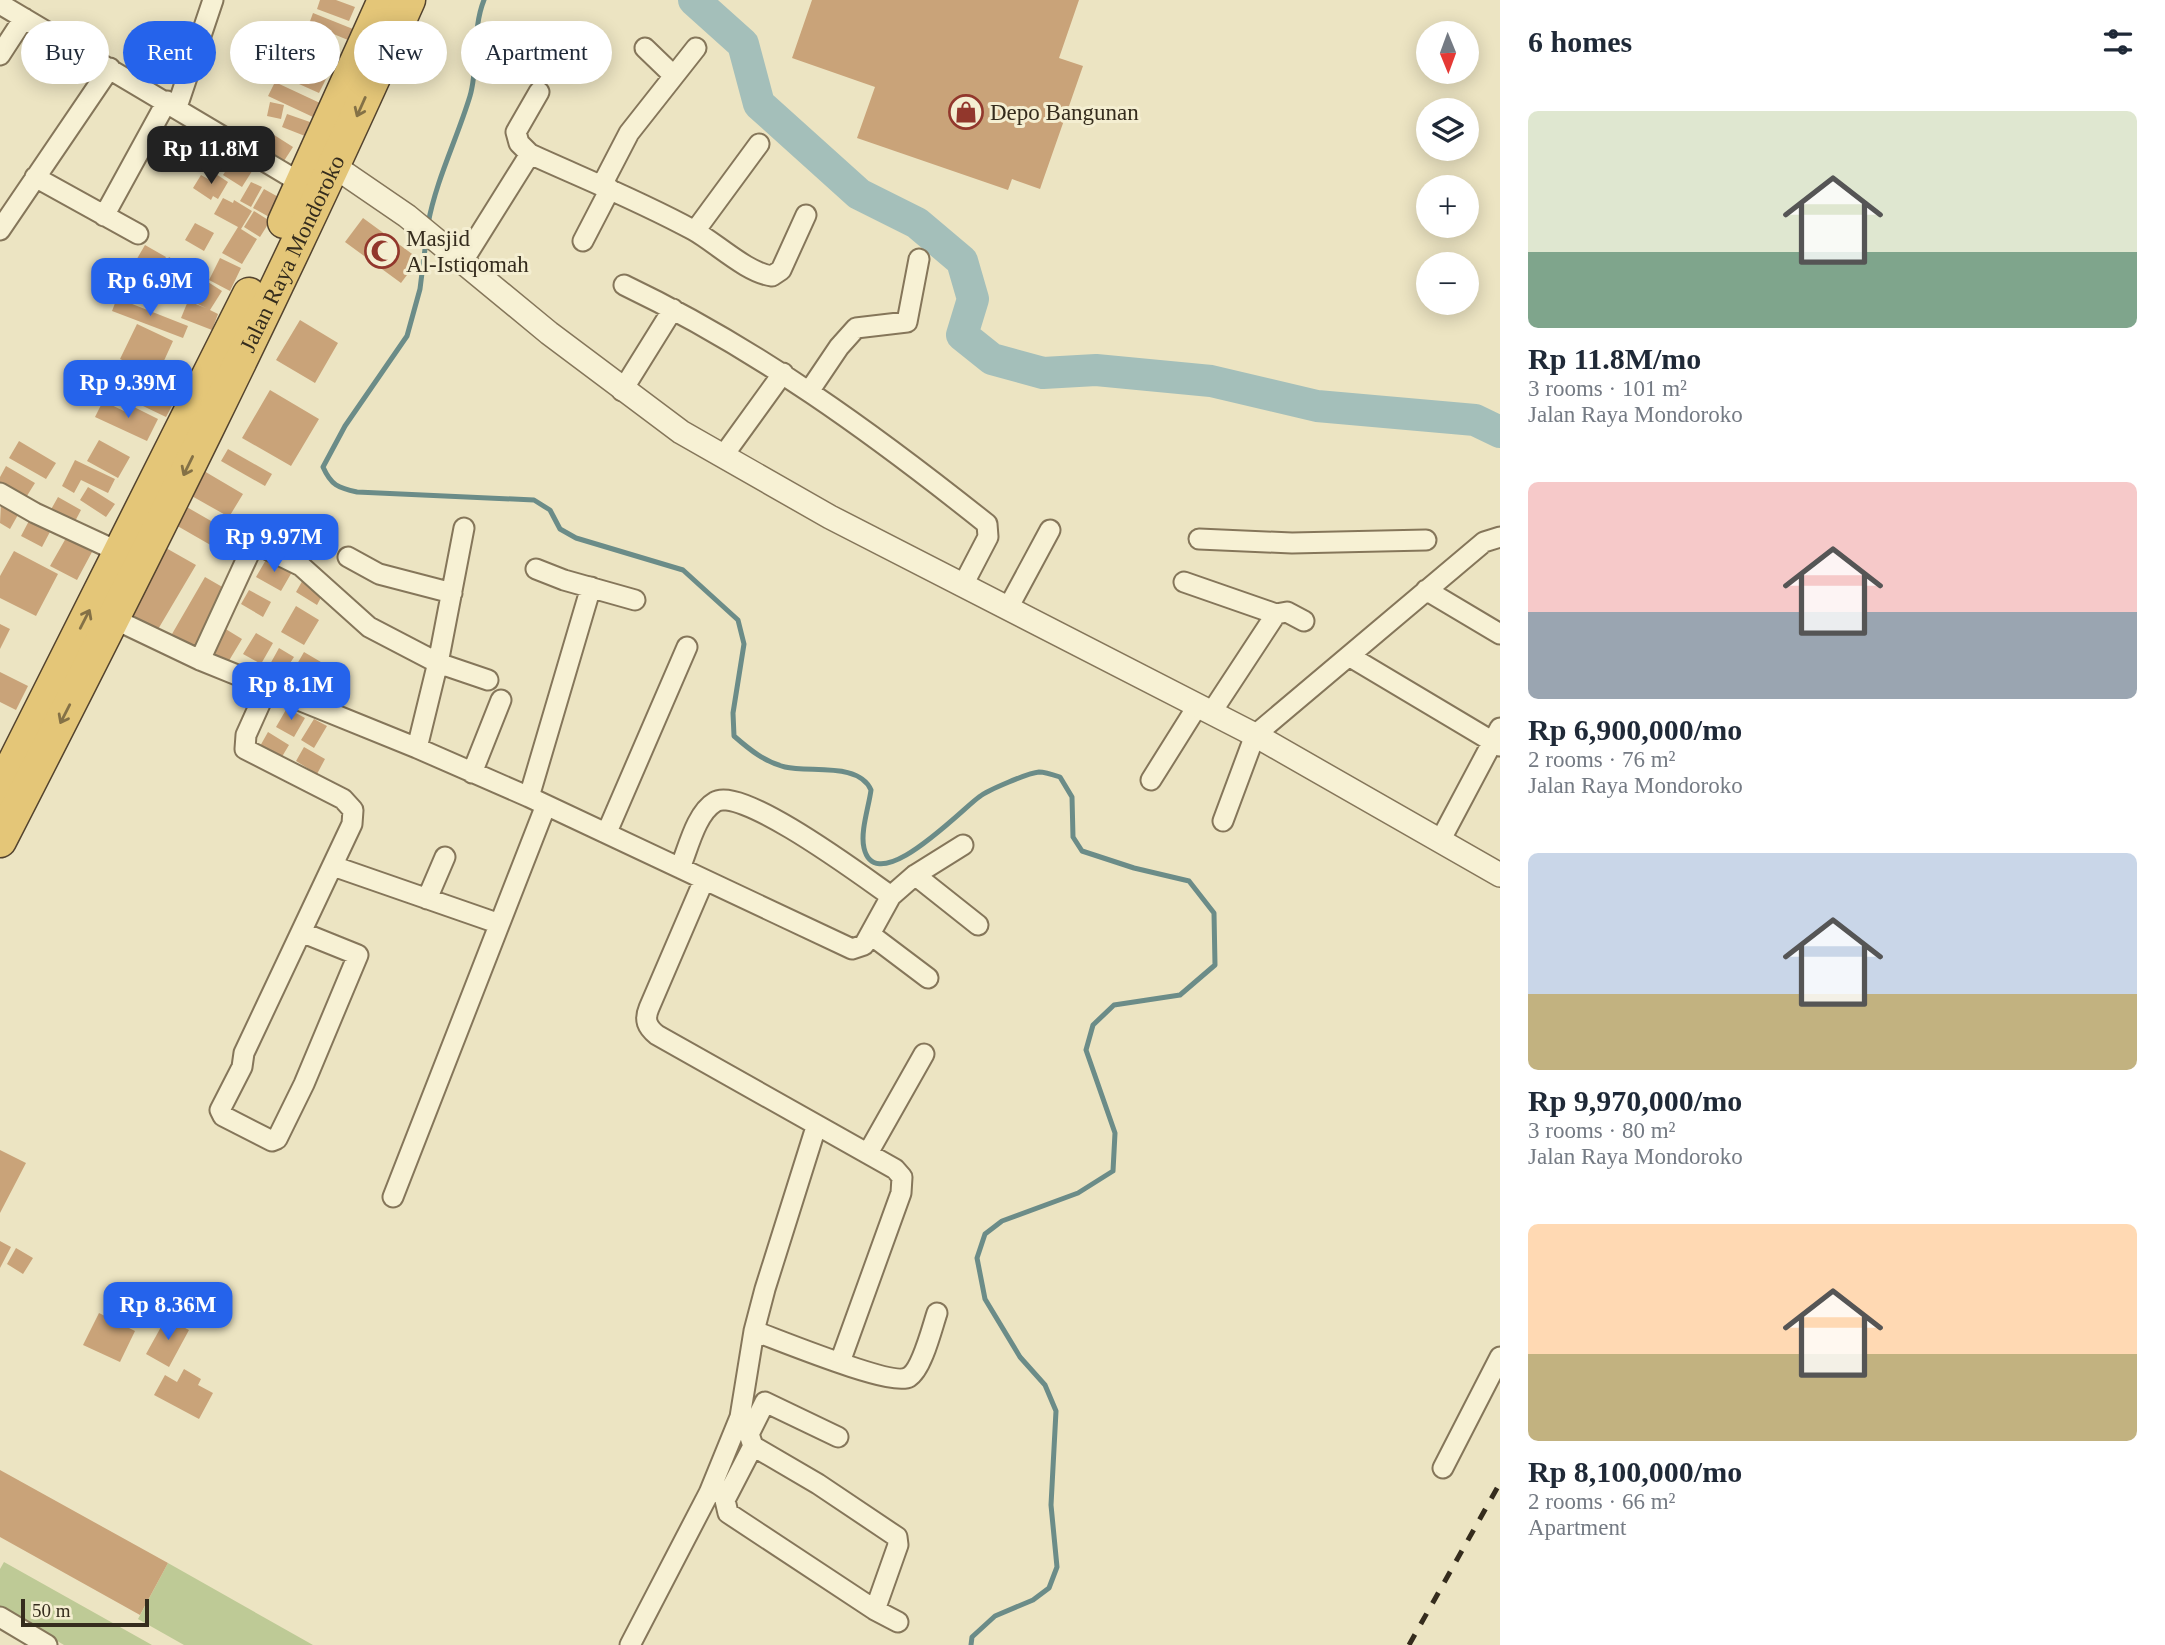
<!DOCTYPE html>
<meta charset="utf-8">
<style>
body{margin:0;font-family:Georgia,serif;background:#f2f2f3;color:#1f2937;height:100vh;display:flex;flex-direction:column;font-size:26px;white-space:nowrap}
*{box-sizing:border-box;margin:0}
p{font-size:23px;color:#747a83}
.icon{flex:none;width:38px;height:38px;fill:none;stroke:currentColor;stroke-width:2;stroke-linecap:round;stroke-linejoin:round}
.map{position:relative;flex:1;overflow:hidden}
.drawer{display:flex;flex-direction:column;background:#fff;width:665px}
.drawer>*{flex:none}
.top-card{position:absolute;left:21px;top:21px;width:665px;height:63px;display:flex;gap:14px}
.needle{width:46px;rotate:179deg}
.fabs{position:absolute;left:1416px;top:21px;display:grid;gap:14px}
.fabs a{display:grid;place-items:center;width:63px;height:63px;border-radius:50%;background:#fff;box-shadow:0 4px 18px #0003;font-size:35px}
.scale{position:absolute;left:21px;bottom:18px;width:128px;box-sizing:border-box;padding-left:7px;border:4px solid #352c1d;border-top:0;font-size:19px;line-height:24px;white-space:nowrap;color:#352c1d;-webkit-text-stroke:5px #f4eed1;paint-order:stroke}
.price{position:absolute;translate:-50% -60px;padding:0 16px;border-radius:14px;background:#2563eb;color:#fff;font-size:23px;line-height:46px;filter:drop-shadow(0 2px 4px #0008)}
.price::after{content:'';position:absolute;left:50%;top:42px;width:21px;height:16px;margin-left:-10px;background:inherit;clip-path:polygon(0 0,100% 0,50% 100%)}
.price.on{background:#222;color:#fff}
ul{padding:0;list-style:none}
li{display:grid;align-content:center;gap:14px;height:371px;padding:0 28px}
li span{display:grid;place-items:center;height:217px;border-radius:10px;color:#555}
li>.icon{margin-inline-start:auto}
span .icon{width:126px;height:126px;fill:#fffc;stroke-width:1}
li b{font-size:30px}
h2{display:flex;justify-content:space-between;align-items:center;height:84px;padding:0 28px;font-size:30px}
.chip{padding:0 24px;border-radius:32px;background:#fff;box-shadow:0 4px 18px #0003;font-size:24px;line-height:63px}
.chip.on{background:#2563eb;color:#fff}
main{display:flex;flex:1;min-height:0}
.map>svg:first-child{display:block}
.green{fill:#beca96}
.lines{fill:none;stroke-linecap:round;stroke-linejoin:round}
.stream{stroke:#6b8c88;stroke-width:5}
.river{stroke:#a4bfba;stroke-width:32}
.building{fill:#c9a379}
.minor-casing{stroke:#85765a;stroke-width:23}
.tertiary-casing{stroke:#85765a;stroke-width:26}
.trunk-casing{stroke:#53432e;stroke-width:35}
.minor{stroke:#f7f1d4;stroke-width:19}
.tertiary{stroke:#f7f1d4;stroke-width:23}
.trunk{stroke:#e4c678;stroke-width:32}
.rail{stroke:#352c1d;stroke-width:5;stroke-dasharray:12 12;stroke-linecap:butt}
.oneway{stroke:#847146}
.labels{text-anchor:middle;stroke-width:6;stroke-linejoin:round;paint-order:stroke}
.poi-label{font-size:23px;fill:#352c1d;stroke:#f4eed1;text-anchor:start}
.street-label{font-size:23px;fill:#352c1d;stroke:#f4eed1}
</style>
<main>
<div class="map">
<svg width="1500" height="1645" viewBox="0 0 1500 1645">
<rect width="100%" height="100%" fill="#ece4c2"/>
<!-- green -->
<path class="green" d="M 4,1562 L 152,1645 L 64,1645 L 0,1607 L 0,1569 Z
M 168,1563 L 313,1645 L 184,1645 L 138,1619 Z"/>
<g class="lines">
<!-- stream -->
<path class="stream" d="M 428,224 C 436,180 457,139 470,96 C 479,65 472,29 484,0
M 426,241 L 420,289 L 407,336 L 345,426 L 323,467 C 331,485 338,488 357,492 L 534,500 L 550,510 L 560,529 L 576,538 L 683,570 L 738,620 L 744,644 L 733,713 L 734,736 C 750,750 765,762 785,767 C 810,773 859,762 871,790 C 869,806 860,832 864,848 C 876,900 963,808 979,797 C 988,790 1028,773 1039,772 C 1045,772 1054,775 1060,777 L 1072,797 L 1073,837 L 1082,851 L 1134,868 L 1189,881 L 1214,913 L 1215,965 L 1180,995 L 1114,1005 L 1093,1025 L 1086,1050 L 1115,1133 L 1113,1171 L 1078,1193 L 1002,1221 L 985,1234 L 977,1258 L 985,1299 L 1020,1357 L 1045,1385 L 1056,1411 L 1051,1505 L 1057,1567 L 1049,1588 L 1033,1600 L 995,1616 L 972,1637 L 971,1645"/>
<!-- river -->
<path class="river" d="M 694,0 L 743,44 L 759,104 L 859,194 L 917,223 L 962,261 L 973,299 L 962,335 L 992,359 L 1043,373 L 1096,370 L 1211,381 L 1317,406 L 1475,420 L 1500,432"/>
</g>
<!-- building -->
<path class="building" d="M 320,0 L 336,0 L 355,7 L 349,21 L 317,9 Z
M 812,0 L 1079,0 L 1059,58 L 1083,66 L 1040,189 L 1012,179 L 1008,190 L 857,138 L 875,87 L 792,58 Z
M 313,13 L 353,29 L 348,40 L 309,24 Z
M 327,45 L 340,52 L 331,72 L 317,65 Z
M 288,57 L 328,75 L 319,93 L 279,75 Z
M 275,82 L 320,103 L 313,117 L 268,96 Z
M 270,102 L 284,105 L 281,119 L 267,116 Z
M 287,114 L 310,122 L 305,136 L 282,127 Z
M 260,126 L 293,147 L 282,164 L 249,144 Z
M 235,156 L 254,168 L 242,187 L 223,175 Z
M 213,172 L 228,182 L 218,199 L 213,196 L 211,200 L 193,188 L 201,175 L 208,179 Z
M 251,182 L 262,187 L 251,207 L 240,201 Z
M 264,189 L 282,199 L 271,218 L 253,208 Z
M 223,198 L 233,203 L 234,200 L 252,211 L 241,229 L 257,239 L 242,264 L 222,253 L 238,227 L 214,214 Z
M 254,211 L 270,221 L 260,237 L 244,227 Z
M 363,218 L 419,259 L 401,283 L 345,242 Z
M 195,223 L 214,233 L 204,251 L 185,240 Z
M 145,245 L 166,257 L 152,281 L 131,269 Z
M 169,257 L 222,291 L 210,310 L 218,314 L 212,330 L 181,318 L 188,301 L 206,308 L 156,284 Z
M 220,258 L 241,268 L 230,291 L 209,280 Z
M 117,298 L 188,326 L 183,338 L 112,311 Z
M 300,320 L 338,343 L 315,383 L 276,360 Z
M 137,324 L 173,341 L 157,376 L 120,359 Z
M 129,371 L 145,381 L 132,403 L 116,394 Z
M 159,375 L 183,384 L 179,395 L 155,386 Z
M 270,390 L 319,419 L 291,466 L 242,438 Z
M 150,391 L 174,402 L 166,417 L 143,406 Z
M 103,401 L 126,412 L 130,405 L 158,419 L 147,441 L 95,417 Z
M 99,440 L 130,457 L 118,478 L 87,461 Z
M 19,441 L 56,463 L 46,479 L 9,458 Z
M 228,449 L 272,474 L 265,486 L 221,461 Z
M 75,460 L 115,479 L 108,493 L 81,480 L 74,493 L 62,486 Z
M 6,466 L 35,483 L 25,499 L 0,485 L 0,477 Z
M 204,471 L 243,494 L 229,517 L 190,495 Z
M 88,487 L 115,504 L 106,517 L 80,500 Z
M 58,497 L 81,510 L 72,527 L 49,513 Z
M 1,503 L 19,513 L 10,529 L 0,523 Z
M 185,506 L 225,529 L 214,547 L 174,524 Z
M 31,517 L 52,528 L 42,547 L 21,536 Z
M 66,538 L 92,552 L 77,580 L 50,566 Z
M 166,548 L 196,565 L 157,631 L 127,613 Z
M 14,551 L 58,574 L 36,616 L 0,598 L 0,576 Z
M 267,558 L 292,572 L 281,591 L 256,577 Z
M 205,577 L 231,592 L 198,648 L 172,634 Z
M 304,578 L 325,590 L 317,605 L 296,592 Z
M 249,590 L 271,602 L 263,617 L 241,604 Z
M 296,606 L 319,620 L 304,645 L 281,632 Z
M 0,624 L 10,629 L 0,649 Z
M 224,628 L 242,639 L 227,664 L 209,654 Z
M 256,633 L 273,643 L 261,664 L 243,654 Z
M 279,648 L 294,657 L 283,674 L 269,666 Z
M 304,652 L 326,665 L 311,690 L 289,678 Z
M 0,672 L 28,686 L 16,710 L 0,702 Z
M 287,708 L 305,718 L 294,737 L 276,727 Z
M 314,719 L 327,726 L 314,748 L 301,740 Z
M 268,732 L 289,745 L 280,760 L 259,748 Z
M 304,747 L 325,759 L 317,774 L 296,761 Z
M 0,1150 L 26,1163 L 0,1213 Z
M 0,1241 L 11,1247 L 0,1268 Z
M 16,1248 L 33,1258 L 23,1274 L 7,1264 Z
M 99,1313 L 135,1331 L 120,1362 L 83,1345 Z
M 166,1318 L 189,1330 L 169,1367 L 146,1354 Z
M 184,1369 L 201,1379 L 198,1385 L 213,1393 L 199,1419 L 154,1395 L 165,1375 L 177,1382 Z
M 0,1470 L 168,1563 L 140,1615 L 0,1537 Z"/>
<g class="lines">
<!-- minor casing -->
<g class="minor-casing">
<path id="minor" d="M 0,4 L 301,183
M 645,48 L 673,75
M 0,55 L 24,18
M 539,92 L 516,132 L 519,143 L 530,154 C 585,179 640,201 693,230 C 715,242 747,273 772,276 L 781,270 L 806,215
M 177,107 L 213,0
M 35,177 L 138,234
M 602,185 L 629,133 L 696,48
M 104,216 L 167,101
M 0,230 L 110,68
M 695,231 L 759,144
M 583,241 L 610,189
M 463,261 L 530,154
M 624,285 C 756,348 873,433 987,524 L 988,537 L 963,585
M 810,390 L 839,347 L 856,328 L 907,322 L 919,259
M 622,391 L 673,309
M 723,456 L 783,373
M 0,493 L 35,513 L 119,552
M 1199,539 L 1292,543 L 1426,540
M 348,557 L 379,574 L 452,593
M 536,569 L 564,580 L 635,600
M 1184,582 L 1276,614
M 1426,590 L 1500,634
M 1008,608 L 1050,530
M 112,618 L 200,660 L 417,748 L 529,797 L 852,949 L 864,945 L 891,896 L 915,875 L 963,845
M 1349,656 L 1500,746
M 200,660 L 254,543 L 301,566 L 369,627 L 438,663 L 488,680
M 268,686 L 246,735 L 245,749 L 343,799 L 353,810 L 352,824 L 244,1053 L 242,1067 L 220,1110 L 223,1116 L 272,1141 L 277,1139 L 304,1084 L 358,955 L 301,932
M 1211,713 L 1276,614 L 1287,612 L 1304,621
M 417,748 L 439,658 L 464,528
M 472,773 L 501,700
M 1151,780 L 1198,705
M 529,797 L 591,587
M 1223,821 L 1255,735 L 1484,542 L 1500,537
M 607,832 L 687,647
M 1440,841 L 1500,728
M 333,866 L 497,923
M 680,868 C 688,849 696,813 715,802 C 741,785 865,878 891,896
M 915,875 L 978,925
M 704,880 L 649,1008 C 644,1020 647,1027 657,1035 L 895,1169 L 902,1177 L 901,1193 L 840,1362
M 427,899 L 445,857
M 871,935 L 928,978
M 868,1153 L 924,1054
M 393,1197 L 546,805
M 754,1331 C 779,1340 892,1387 909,1377 C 922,1369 932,1328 937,1313
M 753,1446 L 749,1434 L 765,1402 L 838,1437
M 1443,1468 L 1500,1357
M 875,1610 L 898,1545 L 897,1537 L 818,1484 L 753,1446 L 725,1500 L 728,1513 L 875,1610 L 898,1622
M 0,1617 L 47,1645
M 630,1645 L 709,1493 L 740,1417 L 754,1331 L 765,1289 L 816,1127"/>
</g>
<!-- tertiary casing -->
<g class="tertiary-casing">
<path id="tertiary" d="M 334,166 L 407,216 L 549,333 L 681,432 L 830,517 L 1255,735 L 1500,875"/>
</g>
<!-- trunk casing -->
<g class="trunk-casing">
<g id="trunk">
<path d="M 284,222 L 384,0"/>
<path d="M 0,790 L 249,294"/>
<path id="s1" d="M 0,841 C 142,564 282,285 409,0"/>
</g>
</g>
<!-- minor -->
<use href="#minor" class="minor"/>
<!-- tertiary -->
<use href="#tertiary" class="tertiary"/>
<!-- trunk -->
<use href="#trunk" class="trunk"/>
<!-- rail -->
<path class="rail" d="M 1409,1645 L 1500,1483"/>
</g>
<!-- one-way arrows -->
<defs><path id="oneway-shaft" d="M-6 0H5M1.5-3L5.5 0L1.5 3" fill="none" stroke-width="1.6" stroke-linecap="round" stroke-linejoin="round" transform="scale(1.75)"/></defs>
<g class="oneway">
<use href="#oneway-shaft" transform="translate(361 107) rotate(114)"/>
<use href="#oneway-shaft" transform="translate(188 466) rotate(116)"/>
<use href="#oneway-shaft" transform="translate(85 619) rotate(-63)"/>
<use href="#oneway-shaft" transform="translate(65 714) rotate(117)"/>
</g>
<!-- icons -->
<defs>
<g id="shop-ring" transform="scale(1.75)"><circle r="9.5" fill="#f4eed1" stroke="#92372c" stroke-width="1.5"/><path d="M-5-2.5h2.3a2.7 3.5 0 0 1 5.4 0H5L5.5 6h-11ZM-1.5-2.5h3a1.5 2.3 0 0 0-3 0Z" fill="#92372c"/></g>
<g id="mosque-ring" transform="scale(1.75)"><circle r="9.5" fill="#f4eed1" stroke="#92372c" stroke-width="1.5"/><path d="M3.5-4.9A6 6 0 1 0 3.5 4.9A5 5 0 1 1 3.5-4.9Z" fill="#92372c"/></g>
</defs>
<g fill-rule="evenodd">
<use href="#shop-ring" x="966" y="112"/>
<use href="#mosque-ring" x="382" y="251"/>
</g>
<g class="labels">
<!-- poi labels -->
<g class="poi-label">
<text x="990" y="120">Depo Bangunan</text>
<text x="406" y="246">Masjid<tspan x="406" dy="26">Al-Istiqomah</tspan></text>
</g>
<!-- street labels -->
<g class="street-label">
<text dy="8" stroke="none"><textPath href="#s1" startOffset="656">Jalan Raya Mondoroko</textPath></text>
</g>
</g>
</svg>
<div class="fabs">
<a><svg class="needle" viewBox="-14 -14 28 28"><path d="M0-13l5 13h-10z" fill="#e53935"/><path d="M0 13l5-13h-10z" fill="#747a83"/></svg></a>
<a><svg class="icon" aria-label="layers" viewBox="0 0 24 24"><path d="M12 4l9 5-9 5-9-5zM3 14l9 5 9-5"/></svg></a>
<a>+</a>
<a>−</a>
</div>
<div class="scale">50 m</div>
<b class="price on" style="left:211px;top:186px">Rp 11.8M</b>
<b class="price" style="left:150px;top:318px">Rp 6.9M</b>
<b class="price" style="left:128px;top:420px">Rp 9.39M</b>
<b class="price" style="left:274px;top:574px">Rp 9.97M</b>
<b class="price" style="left:291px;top:722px">Rp 8.1M</b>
<b class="price" style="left:168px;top:1342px">Rp 8.36M</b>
<div class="top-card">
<a class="chip">Buy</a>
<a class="chip on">Rent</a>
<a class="chip">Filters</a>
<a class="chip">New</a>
<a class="chip">Apartment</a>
</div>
</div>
<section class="drawer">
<h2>6 homes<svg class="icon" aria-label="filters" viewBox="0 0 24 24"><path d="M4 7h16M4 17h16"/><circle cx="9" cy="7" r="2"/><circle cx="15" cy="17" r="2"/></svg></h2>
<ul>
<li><span style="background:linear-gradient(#dfe7d0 65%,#7fa58c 0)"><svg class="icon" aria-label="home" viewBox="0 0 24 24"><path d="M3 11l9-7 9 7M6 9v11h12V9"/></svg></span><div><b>Rp 11.8M/mo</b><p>3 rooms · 101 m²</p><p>Jalan Raya Mondoroko</p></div></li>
<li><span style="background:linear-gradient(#f6c9c9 60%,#9aa5b1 0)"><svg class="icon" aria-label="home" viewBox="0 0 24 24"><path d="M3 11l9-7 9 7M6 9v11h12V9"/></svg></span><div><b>Rp 6,900,000/mo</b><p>2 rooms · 76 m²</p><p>Jalan Raya Mondoroko</p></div></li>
<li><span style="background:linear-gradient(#c9d6e8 65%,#c2b280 0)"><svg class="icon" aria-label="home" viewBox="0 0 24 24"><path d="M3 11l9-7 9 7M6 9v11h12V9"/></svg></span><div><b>Rp 9,970,000/mo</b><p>3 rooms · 80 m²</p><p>Jalan Raya Mondoroko</p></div></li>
<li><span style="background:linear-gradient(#ffd9b3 60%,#c2b280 0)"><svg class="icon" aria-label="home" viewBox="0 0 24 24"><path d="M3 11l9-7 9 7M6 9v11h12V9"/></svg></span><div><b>Rp 8,100,000/mo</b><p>2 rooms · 66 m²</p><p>Apartment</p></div></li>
</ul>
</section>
</main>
